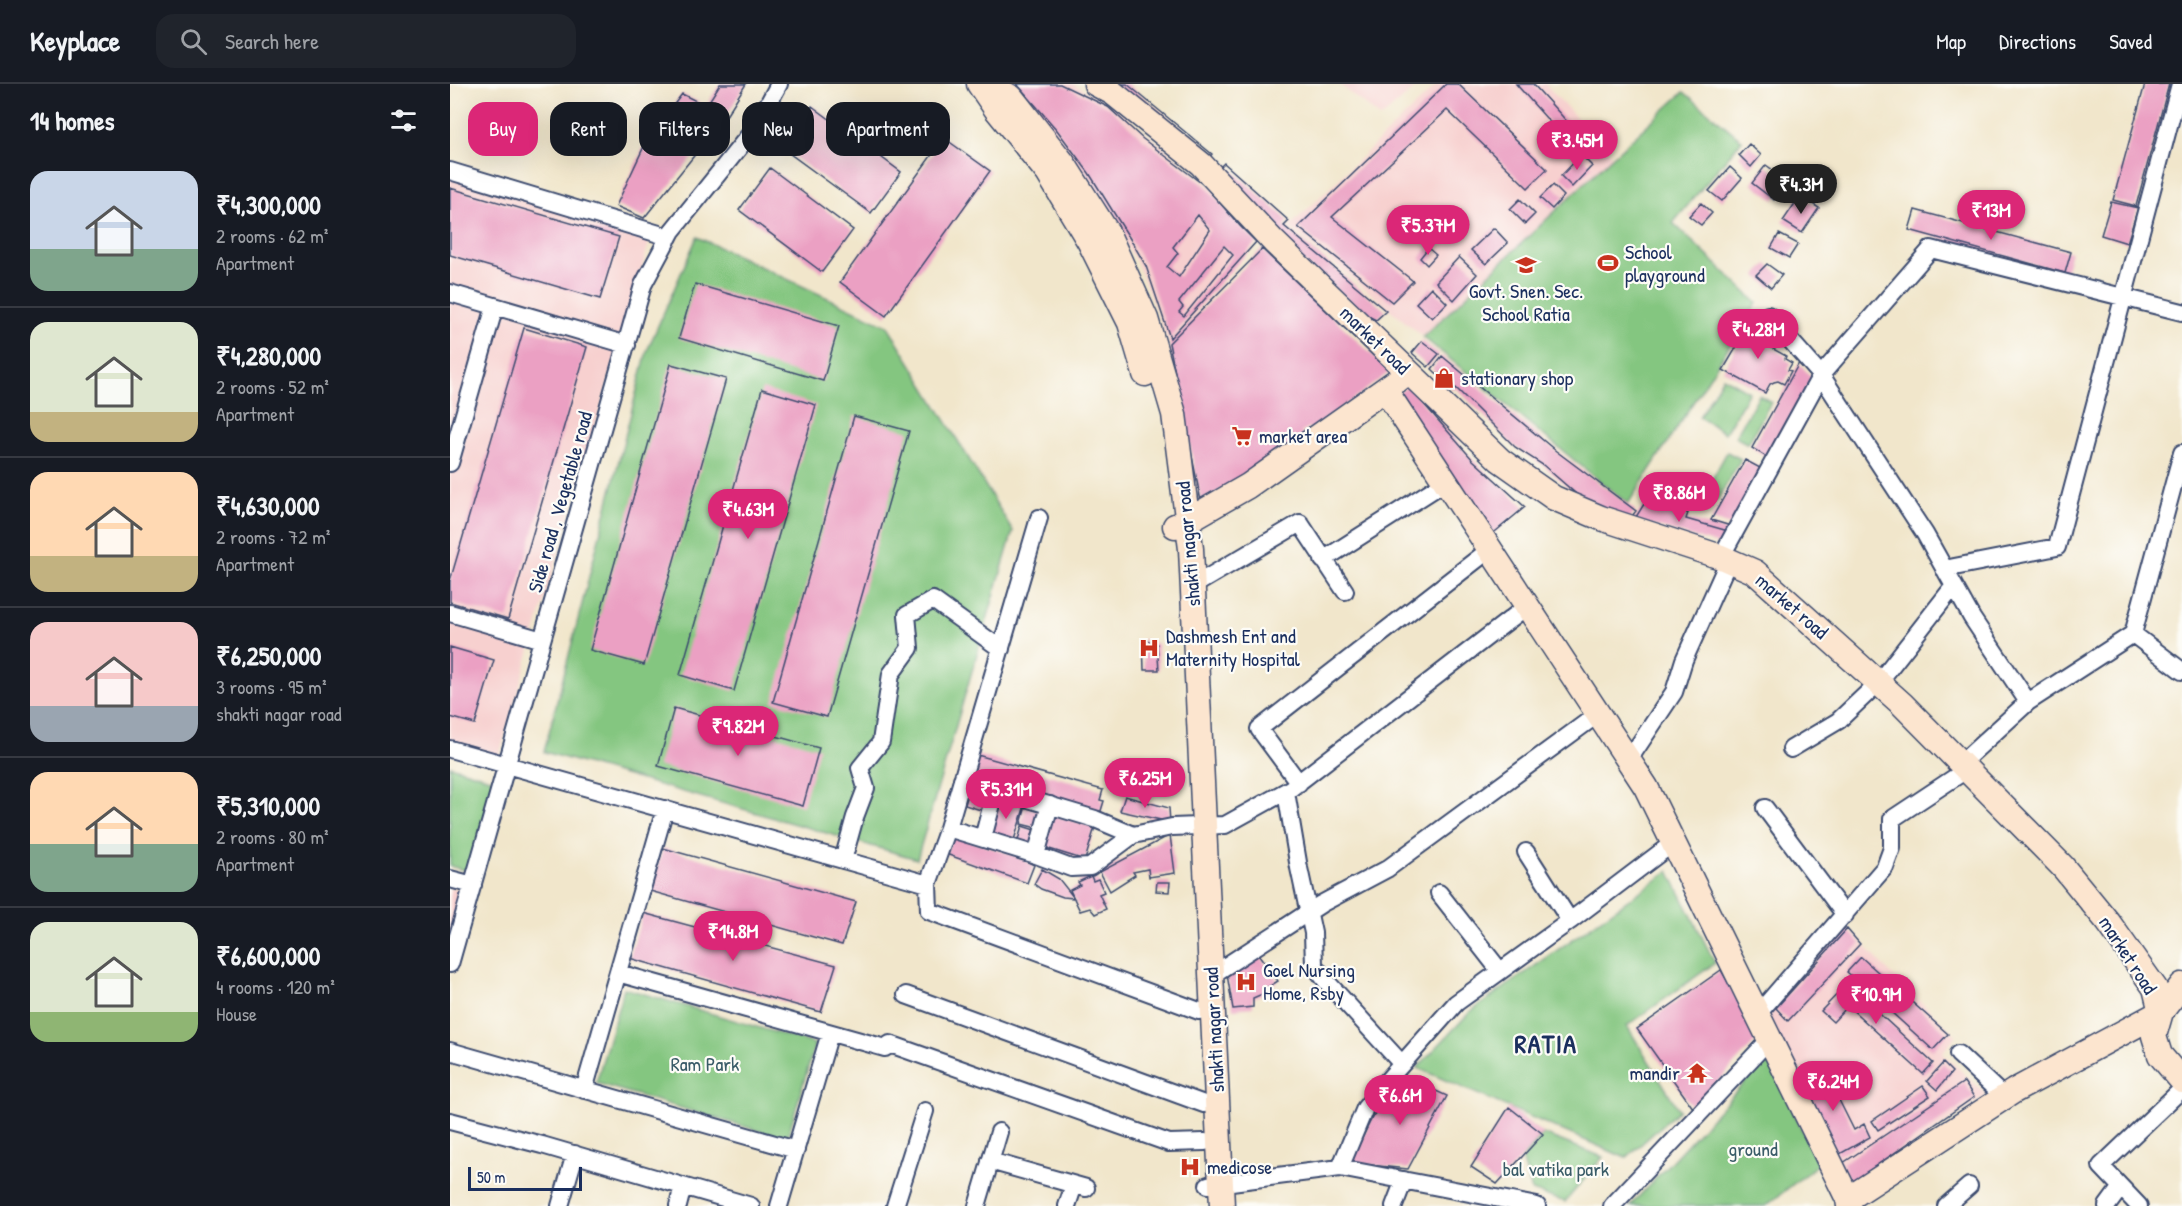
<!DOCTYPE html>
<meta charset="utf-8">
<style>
body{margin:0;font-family:"Patrick Hand",sans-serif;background:#20242c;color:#f1f3f6;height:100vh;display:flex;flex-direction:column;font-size:22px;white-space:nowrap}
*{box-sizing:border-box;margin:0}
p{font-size:20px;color:#9ea1a6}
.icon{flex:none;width:33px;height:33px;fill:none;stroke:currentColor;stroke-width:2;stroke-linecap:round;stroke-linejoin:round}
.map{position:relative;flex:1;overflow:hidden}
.sheet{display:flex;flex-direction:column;background:#171b24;width:450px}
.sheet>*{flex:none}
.top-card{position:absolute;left:18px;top:18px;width:570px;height:54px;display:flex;gap:12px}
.scale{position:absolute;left:18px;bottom:15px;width:114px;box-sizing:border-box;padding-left:6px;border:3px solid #1b2f5e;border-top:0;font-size:16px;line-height:21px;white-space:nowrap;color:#1b2f5e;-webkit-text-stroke:4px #fdfcf7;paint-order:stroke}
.price{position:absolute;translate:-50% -51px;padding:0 14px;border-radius:21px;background:#db2777;color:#fff;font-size:20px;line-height:39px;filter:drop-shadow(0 2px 3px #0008)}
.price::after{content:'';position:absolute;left:50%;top:36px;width:18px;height:14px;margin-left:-9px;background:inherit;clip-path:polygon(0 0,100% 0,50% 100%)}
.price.selected{background:#222;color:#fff}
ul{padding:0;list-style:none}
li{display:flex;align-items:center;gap:18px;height:150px;padding:0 30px}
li+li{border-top:2px solid #363941}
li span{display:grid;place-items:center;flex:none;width:168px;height:120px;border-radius:18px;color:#555}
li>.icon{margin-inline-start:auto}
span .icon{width:72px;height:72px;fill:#fffc;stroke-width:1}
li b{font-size:26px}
h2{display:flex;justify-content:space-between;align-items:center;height:72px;padding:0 30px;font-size:26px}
.chip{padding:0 21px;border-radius:18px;background:#171b24;box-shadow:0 6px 24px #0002;font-size:21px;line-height:54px}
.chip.selected{background:#db2777;color:#fff}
header{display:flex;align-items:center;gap:36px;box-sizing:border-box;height:84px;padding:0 30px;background:#171b24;border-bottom:2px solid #363941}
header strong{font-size:28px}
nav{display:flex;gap:33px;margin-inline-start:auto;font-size:21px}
.search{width:420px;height:54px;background:#20242c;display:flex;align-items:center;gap:15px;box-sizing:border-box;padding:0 21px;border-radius:18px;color:#9ea1a6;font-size:22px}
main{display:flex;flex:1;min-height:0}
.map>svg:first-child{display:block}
.built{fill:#f7d0cf}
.green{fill:#84c680;stroke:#507a6f;stroke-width:1.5}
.building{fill:#eba0c3;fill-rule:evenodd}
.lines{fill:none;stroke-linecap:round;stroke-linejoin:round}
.street-casing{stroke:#3b4a6e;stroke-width:20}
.secondary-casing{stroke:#3b4a6e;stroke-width:27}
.street{stroke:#fff;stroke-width:16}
.secondary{stroke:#fce5cf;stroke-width:24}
.labels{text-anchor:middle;stroke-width:4.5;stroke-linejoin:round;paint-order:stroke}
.poi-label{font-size:20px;fill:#1b2f5e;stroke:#fdfcf7;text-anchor:start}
.street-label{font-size:20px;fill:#1b2f5e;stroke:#fdfcf7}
.park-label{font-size:20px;fill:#3a5c68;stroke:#fdfcf7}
.district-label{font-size:26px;font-weight:bold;letter-spacing:1.5px;fill:#1b2f5e;stroke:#fdfcf7}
</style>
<header>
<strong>Keyplace</strong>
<div class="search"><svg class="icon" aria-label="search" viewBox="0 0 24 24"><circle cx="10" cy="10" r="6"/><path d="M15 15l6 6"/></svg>Search here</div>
<nav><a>Map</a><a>Directions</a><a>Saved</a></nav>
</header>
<main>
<section class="sheet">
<h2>14 homes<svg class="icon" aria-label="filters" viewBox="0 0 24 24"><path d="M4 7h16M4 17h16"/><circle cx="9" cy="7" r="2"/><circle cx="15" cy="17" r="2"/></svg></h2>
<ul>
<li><span style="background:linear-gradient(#c9d6e8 65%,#7fa58c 0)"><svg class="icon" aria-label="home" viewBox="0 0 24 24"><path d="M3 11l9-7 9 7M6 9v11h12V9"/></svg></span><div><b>₹4,300,000</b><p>2 rooms · 62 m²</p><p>Apartment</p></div></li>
<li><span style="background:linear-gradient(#dfe7d0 75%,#c2b280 0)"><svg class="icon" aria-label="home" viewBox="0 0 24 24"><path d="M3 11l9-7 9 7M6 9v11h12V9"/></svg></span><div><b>₹4,280,000</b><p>2 rooms · 52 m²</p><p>Apartment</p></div></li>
<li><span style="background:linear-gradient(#ffd9b3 70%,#c2b280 0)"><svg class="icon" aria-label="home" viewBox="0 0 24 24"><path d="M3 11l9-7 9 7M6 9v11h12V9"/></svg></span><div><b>₹4,630,000</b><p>2 rooms · 72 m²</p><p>Apartment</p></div></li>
<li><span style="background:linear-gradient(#f6c9c9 70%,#9aa5b1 0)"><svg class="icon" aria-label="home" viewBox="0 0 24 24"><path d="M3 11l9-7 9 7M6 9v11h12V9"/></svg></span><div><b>₹6,250,000</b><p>3 rooms · 95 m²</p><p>shakti nagar road</p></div></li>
<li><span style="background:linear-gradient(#ffd9b3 60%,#7fa58c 0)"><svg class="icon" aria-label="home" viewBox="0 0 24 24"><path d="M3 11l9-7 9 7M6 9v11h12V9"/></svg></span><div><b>₹5,310,000</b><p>2 rooms · 80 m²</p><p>Apartment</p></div></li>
<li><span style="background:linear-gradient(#dfe7d0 75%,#8fb573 0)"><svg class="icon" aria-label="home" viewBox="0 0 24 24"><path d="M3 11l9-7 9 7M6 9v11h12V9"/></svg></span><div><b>₹6,600,000</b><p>4 rooms · 120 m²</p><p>House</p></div></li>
</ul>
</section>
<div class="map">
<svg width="1732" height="1122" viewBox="0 0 1732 1122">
<rect width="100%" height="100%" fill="#fdfcf7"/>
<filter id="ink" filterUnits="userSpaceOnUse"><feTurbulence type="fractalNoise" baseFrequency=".0167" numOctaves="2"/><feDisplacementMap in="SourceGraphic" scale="12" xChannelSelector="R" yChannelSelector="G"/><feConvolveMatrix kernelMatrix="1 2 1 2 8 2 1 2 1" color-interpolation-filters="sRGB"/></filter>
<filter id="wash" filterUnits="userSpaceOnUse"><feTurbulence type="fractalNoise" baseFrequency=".008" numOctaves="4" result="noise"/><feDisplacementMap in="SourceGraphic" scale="24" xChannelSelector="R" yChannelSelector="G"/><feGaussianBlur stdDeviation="1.35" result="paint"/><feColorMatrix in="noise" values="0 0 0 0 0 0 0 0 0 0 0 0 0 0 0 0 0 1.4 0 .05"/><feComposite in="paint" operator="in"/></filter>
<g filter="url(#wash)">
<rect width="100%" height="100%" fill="#f1e6cb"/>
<!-- built -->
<path class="built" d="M 562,0 L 622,0 L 661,20 L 761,103 L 808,158 L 719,259 L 688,181 L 637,93 L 603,47 Z
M 889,0 L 970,0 L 931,34 Z
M 988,0 L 1095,0 L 1162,72 L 1234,8 L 1292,56 L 1223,139 L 1307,219 L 1178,420 L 839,143 Z
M 0,93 L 201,152 L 49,672 L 0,657 Z
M 0,804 L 14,808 L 0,857 Z
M 1395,840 L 1438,887 L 1506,951 L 1492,969 L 1537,1011 L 1399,1106 L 1315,930 Z"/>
<!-- green -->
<path class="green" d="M 1234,8 L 1292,56 L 1223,139 L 1307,219 L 1178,420 L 973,253 L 1162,73 Z
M 247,153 L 438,242 L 563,447 L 467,775 L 94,668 L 197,267 Z
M 1273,293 L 1299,308 L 1275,349 L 1249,333 Z
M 1309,311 L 1321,318 L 1298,360 L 1285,353 Z
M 1277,368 L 1291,375 L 1267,417 L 1254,410 Z
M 0,682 L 46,696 L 20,788 L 0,782 Z
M 1219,787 L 1265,879 L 1177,942 L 1229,1026 L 1176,1074 L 967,984 L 1020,928 Z
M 174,904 L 365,960 L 337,1055 L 146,999 Z
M 1318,973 L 1368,1080 L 1316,1122 L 1180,1122 Z
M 1093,1050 L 1153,1073 L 1115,1118 L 1082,1107 L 1072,1075 Z"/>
<g id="blocks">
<!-- building -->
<path class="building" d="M 270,0 L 296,0 L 276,32 L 194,134 L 166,122 L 197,56 L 232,10 L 256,22 Z
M 567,0 L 610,0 L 658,23 L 693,55 L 755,102 L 790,142 L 806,158 L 720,254 L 696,182 L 682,158 L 639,89 L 607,46 ZM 748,131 L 760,146 L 729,193 L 717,183 L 728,169 L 723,163 ZM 774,162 L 783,171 L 734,232 L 729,228 L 733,223 L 729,218 Z
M 664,0 L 677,0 L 682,4 L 762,70 L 756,77 Z
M 996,0 L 1008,0 L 1097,85 L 1078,104 L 997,26 L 882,133 L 963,197 L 942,218 L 848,143 Z
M 1066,0 L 1083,0 L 1130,52 L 1120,61 Z
M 1695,0 L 1719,0 L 1686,122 L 1663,116 Z
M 362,22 L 451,88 L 421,129 L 332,64 Z
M 494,54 L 540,87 L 436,232 L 390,198 Z
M 1299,60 L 1311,71 L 1301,83 L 1289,71 Z
M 1131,71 L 1142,82 L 1122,103 L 1111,92 Z
M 774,79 L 839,137 L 834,142 L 936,227 L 926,236 L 918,232 L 844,170 L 767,86 Z
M 1316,81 L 1338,97 L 1324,116 L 1302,99 Z
M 1280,83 L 1292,94 L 1272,117 L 1259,107 Z
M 320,84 L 403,146 L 372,188 L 289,126 Z
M 1103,101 L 1114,112 L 1102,125 L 1090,114 Z
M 0,104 L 169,153 L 150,215 L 0,171 Z
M 1350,112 L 1369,124 L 1352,149 L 1333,137 Z
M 1070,115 L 1085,130 L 1075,140 L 1060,125 Z
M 1661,118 L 1688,124 L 1677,159 L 1651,151 Z
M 1251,119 L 1262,129 L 1251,141 L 1239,132 Z
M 1465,126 L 1621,168 L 1615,189 L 1459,146 Z
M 1044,144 L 1058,159 L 1036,180 L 1021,166 Z
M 1329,150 L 1348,160 L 1339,174 L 1321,164 Z
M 978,164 L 986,171 L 977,181 L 970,174 Z
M 812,165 L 940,288 L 861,346 L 859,343 L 851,349 L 853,352 L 786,398 L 751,417 L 719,259 Z
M 1009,173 L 1027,190 L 1004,216 L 986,198 Z
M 1317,180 L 1332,191 L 1321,204 L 1306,191 Z
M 245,200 L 389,242 L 373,297 L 229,254 Z
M 981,203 L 997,219 L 982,234 L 966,219 Z
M 1306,230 L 1315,241 L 1307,256 L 1336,272 L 1335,275 L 1342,279 L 1338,286 L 1341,287 L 1334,300 L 1328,297 L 1324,298 L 1320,300 L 1315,309 L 1273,286 Z
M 74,244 L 137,263 L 58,535 L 0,518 L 0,497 Z
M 972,257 L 989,270 L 978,283 L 962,269 Z
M 992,272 L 1106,367 L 1186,427 L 1178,437 L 1131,414 L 1093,381 L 1065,363 L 1006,304 L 1004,306 L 982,285 Z
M 1349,279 L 1362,294 L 1318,374 L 1302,364 Z
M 221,280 L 276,295 L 194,581 L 140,566 Z
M 958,302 L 1023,376 L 1075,423 L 1040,452 L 947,310 Z
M 312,305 L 366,321 L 284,607 L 230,591 Z
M 404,332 L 459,347 L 377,633 L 323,618 Z
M 1295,376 L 1312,385 L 1281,442 L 1261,436 Z
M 1196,417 L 1238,429 L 1236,435 L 1278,447 L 1270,461 L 1184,436 Z
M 693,555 L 707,560 L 709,586 L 694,586 Z
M 0,563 L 44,576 L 25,640 L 0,633 Z
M 224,624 L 369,664 L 353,722 L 208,682 Z
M 520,669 L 653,706 L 650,716 L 654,717 L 650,730 L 514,688 Z
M 519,706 L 539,712 L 534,727 L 515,721 Z
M 675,712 L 719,724 L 720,738 L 670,727 Z
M 547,715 L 575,721 L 564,756 L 536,750 Z
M 576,722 L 592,727 L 587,744 L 571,740 Z
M 603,731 L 645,743 L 635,776 L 593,763 Z
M 572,742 L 588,747 L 583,764 L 567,760 Z
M 502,751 L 564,771 L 584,781 L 577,799 L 496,770 Z
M 720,751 L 725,789 L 699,793 L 698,785 L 683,788 L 685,791 L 660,807 L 650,788 Z
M 213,764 L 406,818 L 392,861 L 200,807 Z
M 592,785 L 609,795 L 624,814 L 613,813 L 591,805 L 584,800 Z
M 641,792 L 643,797 L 648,795 L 654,808 L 649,810 L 656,825 L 645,830 L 640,824 L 630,827 L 620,806 L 630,801 L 628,798 Z
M 707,798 L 720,798 L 719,808 L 706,807 Z
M 193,829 L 386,881 L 371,928 L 179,874 Z
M 1397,845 L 1410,860 L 1338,937 L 1326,924 Z
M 806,867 L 828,897 L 815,905 L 817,908 L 803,914 L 803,923 L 783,925 L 776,885 Z
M 1411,873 L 1498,950 L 1483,966 L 1397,888 Z
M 1271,886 L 1309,954 L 1243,1024 L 1187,945 Z
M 1397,900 L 1483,979 L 1473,990 L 1398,922 L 1383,938 L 1371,927 Z
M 1493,979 L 1502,988 L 1487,1006 L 1477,997 Z
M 1372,982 L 1404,1046 L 1414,1040 L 1420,1053 L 1388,1071 L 1351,993 Z
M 954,992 L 997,1012 L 958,1085 L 900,1079 L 923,1032 Z
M 1514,998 L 1524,1013 L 1400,1100 L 1393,1079 Z
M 1473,1002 L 1480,1012 L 1428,1046 L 1422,1037 Z
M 1059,1023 L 1093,1050 L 1047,1100 L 1021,1083 Z"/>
</g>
</g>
<g filter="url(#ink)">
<use href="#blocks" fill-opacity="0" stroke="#3b4a6e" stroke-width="1.5"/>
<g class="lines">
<!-- street casing -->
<g class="street-casing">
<path id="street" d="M 0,87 L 219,153
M 0,209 L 177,261
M 1318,231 L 1371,291 L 1475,450 L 1522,534 L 1578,618
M 0,379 L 45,222
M 589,434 L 498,744 L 478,800 L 479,827 L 749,927
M 1271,473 L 1371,291 L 1481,165 L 1732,228
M 873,476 L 995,398
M 1494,485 L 1607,463 L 1730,0
M 743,502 L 850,439 L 895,507
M 0,529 L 92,556
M 1683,550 L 1732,587
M 0,665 L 478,800
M 1341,665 L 1388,637 L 1428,599 L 1504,502
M 1178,677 L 1224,608 L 1234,576 L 1279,476
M 1510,680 L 1578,618 L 1683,550 L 1732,369
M 512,695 L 645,735 L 683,751
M 849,699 L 809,645 L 1039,466
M 836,708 L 849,784 L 863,849 L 864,881 L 876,897 L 952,980
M 1315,724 L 1395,831
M 498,744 L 586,771 L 621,784 L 640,783 L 683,751 L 722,743 L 775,741 L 840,705 L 1076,523
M 533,754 L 546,705
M 1076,768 L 1120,837
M 586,771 L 600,721
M 393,776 L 405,733 L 416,704 L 410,684 L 431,658 L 441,590 L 460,564 L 457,531 L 483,516 L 551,565
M 0,795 L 23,801
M 989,809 L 1050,887
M 0,880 L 193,201 L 222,147 L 305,44 L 329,0
M 168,889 L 435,964 L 440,960 L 719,1059 L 755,1058
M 762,891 L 871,820 L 937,785 L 1148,630
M 456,911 L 754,1020
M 1307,931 L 1435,783 L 1442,764 L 1442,735 L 1516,686
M 0,967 L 346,1066
M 1508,970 L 1554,1013
M 134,1006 L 215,725
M 0,1037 L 92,1061 L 301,1122
M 540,1077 L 636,1104
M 890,1084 L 915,1024 L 936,998 L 1006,919 L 1120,837 L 1223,759
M 758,1101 L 890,1084 L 1087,1122
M 110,1122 L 125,1070
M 228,1122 L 233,1102
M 329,1122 L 380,949
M 445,1122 L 475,1027
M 527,1122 L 549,1048
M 617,1122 L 624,1101
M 944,1122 L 954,1096
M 1162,1122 L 1319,956
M 1496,1122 L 1519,1102
M 1657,1122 L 1671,1103
M 1689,1122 L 1651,1082 L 1732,1005"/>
</g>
<!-- secondary casing -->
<g class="secondary-casing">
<path id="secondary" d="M 529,0 L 546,25 L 598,89 L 639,157 L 680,239 L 695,290
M 537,0 L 561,13 L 613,79 L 657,148 L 696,235 L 724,330 L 741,465 L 772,1122
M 646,0 L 663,9 L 751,80 L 824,158 L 1050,376 L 1104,414 L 1151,434 L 1271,473 L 1305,488 L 1452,620 L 1613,783 L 1658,838 L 1705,904 L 1711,928 L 1704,952 L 1710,971 L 1732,997
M 936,307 L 1196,703 L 1398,1115 L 1399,1122
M 725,442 L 737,437 L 798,402 L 948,296
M 1398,1115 L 1564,1007 L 1711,928 L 1732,901"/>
</g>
<!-- street -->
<use href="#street" class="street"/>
<!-- secondary -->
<use href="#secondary" class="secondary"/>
</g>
</g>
<!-- icons -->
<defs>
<g id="stadium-bare" transform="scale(1.62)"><path d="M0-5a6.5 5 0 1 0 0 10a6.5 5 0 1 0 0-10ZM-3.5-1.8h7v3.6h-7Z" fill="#c8321e" stroke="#fdfcf7" stroke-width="2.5" paint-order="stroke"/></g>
<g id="school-bare" transform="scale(1.62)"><path d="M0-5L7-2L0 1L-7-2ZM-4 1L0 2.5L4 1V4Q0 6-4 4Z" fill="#c8321e" stroke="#fdfcf7" stroke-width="2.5" paint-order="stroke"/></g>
<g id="shop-bare" transform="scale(1.62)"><path d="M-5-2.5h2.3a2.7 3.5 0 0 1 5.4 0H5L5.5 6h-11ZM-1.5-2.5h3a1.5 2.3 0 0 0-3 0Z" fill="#c8321e" stroke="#fdfcf7" stroke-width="2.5" paint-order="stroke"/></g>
<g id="supermarket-bare" transform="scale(1.62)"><path d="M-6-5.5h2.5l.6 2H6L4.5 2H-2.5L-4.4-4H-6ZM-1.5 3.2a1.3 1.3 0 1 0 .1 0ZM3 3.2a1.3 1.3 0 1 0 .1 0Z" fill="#c8321e" stroke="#fdfcf7" stroke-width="2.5" paint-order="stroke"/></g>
<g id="hospital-bare" transform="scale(1.62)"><path d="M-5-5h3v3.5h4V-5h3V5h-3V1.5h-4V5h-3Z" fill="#c8321e" stroke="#fdfcf7" stroke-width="2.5" paint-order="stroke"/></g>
<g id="temple-bare" transform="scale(1.62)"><path d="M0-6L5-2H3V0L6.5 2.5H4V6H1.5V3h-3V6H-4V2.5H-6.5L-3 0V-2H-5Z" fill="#c8321e" stroke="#fdfcf7" stroke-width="2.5" paint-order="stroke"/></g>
</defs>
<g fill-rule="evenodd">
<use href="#stadium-bare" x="1158" y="179"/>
<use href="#school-bare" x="1076" y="181"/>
<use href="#shop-bare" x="994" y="294"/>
<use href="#supermarket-bare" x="792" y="352"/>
<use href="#hospital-bare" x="699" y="564"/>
<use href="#hospital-bare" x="796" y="898"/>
<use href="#temple-bare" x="1247" y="989"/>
<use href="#hospital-bare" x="740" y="1083"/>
</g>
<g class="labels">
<!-- poi labels -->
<g class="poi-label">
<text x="1175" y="175">School<tspan x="1175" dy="23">playground</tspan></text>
<text x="1076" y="214" text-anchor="middle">Govt. Snen. Sec.<tspan x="1076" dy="23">School Ratia</tspan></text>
<text x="1011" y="301">stationary shop</text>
<text x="809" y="359">market area</text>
<text x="716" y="559">Dashmesh Ent and<tspan x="716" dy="23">Maternity Hospital</tspan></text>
<text x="813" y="893">Goel Nursing<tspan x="813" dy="23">Home, Rsby</tspan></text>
<text x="1230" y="996" text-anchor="end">mandir</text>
<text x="757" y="1090">medicose</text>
</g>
<!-- street labels -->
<g class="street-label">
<text transform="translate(925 256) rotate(44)" y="7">market road</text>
<text transform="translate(110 418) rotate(-74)" y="7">Side road , Vegetable road</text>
<text transform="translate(738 460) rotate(-95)" y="7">shakti nagar road</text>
<text transform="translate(1342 522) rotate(41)" y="7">market road</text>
<text transform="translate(1678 871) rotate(57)" y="7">market road</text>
<text transform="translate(764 946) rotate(-93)" y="7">shakti nagar road</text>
</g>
<!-- park labels -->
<g class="park-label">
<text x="255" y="987">Ram Park</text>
<text x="1303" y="1072">ground</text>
<text x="1106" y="1092">bal vatika park</text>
</g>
<!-- district labels -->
<g class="district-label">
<text x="1096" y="969">RATIA</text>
</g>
</g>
</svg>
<div class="scale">50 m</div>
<b class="price" style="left:1127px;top:87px">₹3.45M</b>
<b class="price selected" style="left:1351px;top:131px">₹4.3M</b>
<b class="price" style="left:1541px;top:157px">₹13M</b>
<b class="price" style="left:978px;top:172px">₹5.37M</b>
<b class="price" style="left:1308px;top:276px">₹4.28M</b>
<b class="price" style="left:1229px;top:439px">₹8.86M</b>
<b class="price" style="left:298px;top:456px">₹4.63M</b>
<b class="price" style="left:288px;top:673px">₹9.82M</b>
<b class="price" style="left:695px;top:725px">₹6.25M</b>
<b class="price" style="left:556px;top:736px">₹5.31M</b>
<b class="price" style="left:283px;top:878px">₹14.8M</b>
<b class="price" style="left:1426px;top:941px">₹10.9M</b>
<b class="price" style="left:1383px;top:1028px">₹6.24M</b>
<b class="price" style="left:950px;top:1042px">₹6.6M</b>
<div class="top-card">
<a class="chip selected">Buy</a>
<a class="chip">Rent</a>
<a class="chip">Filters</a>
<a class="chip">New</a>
<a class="chip">Apartment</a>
</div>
</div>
</main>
